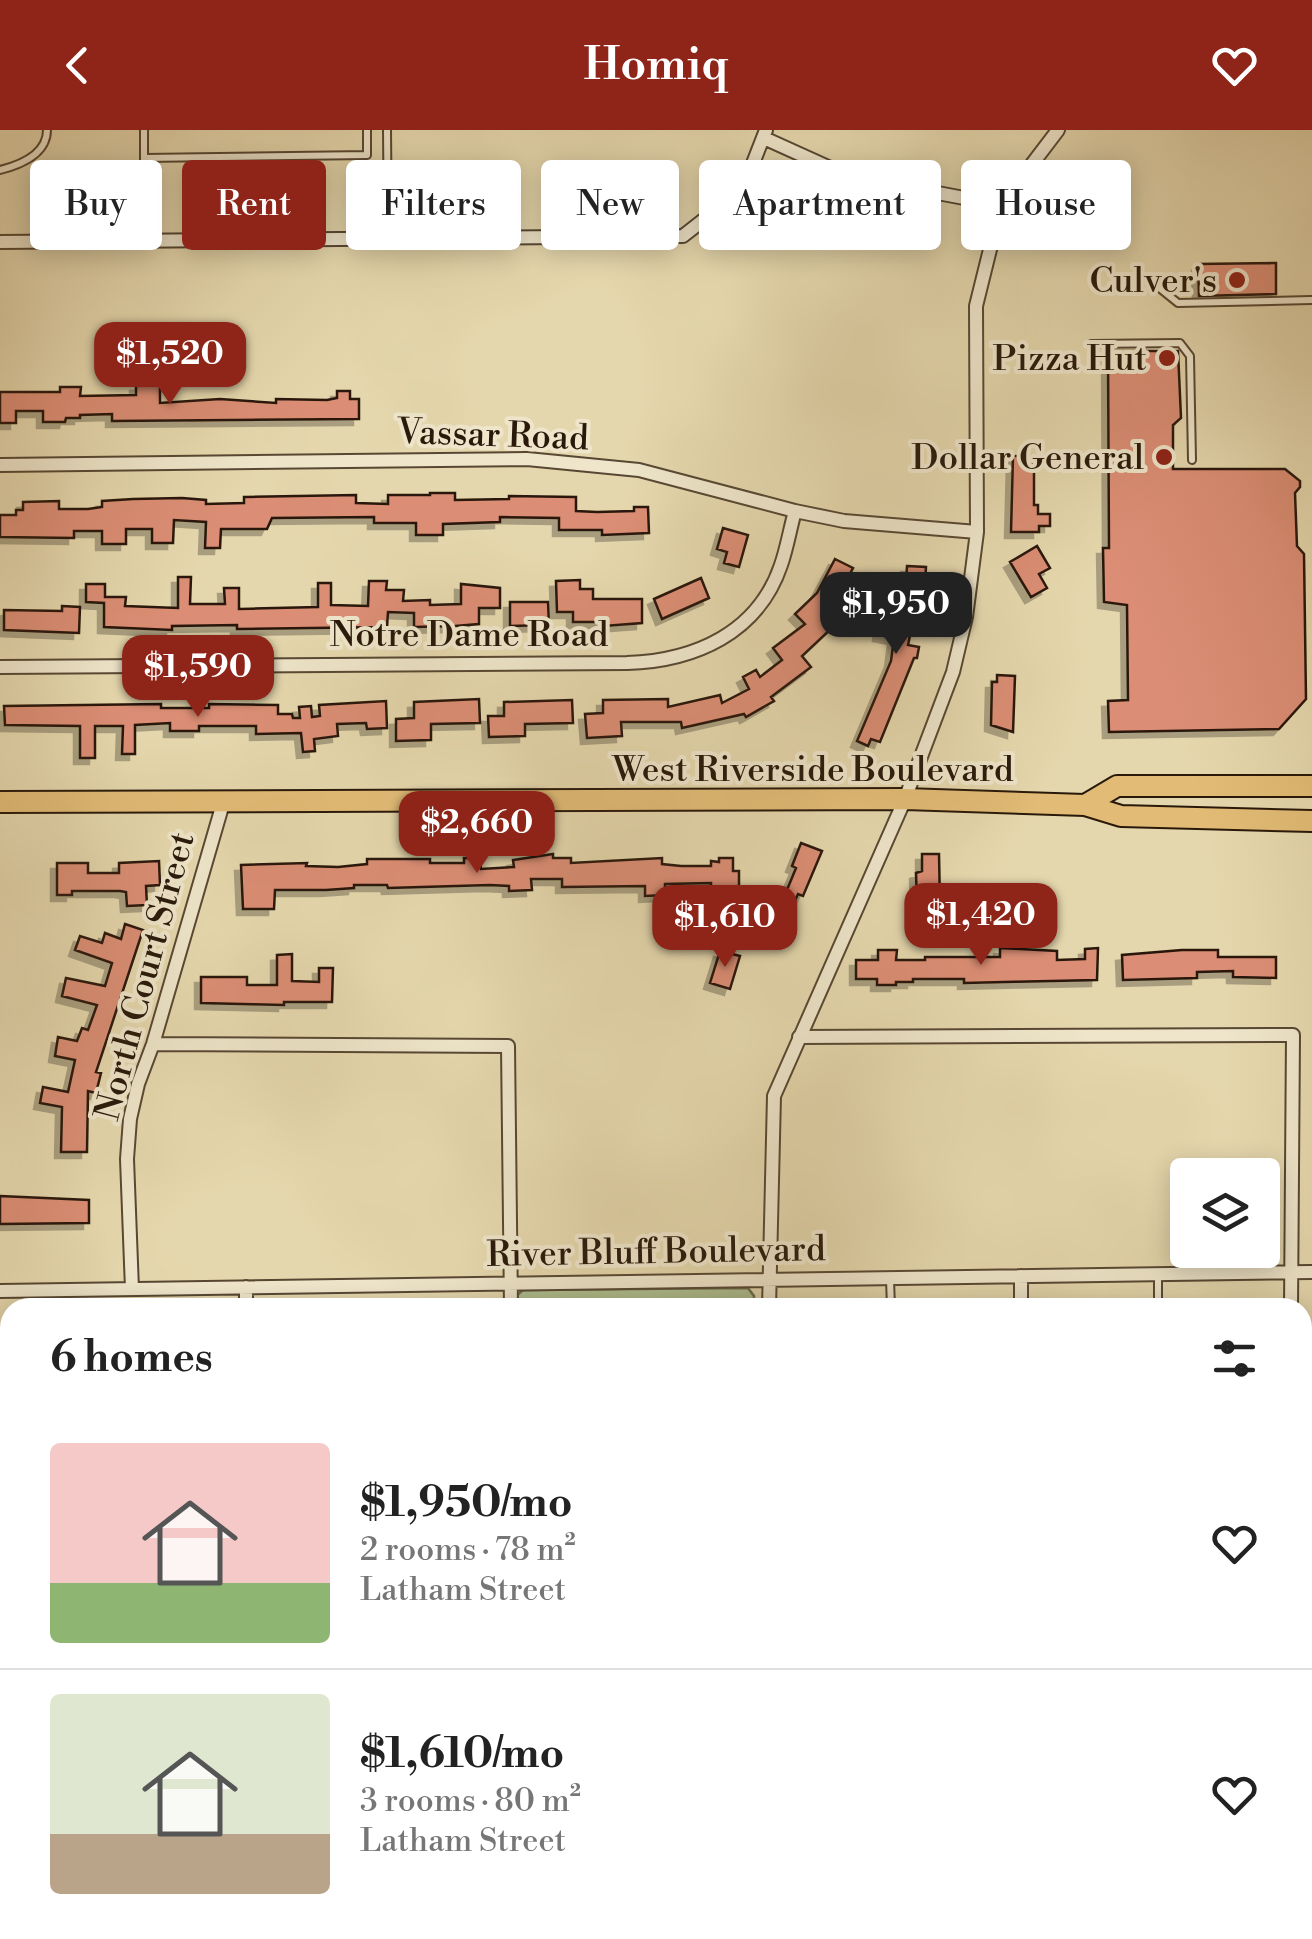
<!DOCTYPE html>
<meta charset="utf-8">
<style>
body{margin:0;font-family:"Libre Bodoni",serif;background:#f2f2f2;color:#222;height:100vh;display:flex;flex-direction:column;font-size:38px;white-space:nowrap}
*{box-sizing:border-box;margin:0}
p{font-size:32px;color:#767676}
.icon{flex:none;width:55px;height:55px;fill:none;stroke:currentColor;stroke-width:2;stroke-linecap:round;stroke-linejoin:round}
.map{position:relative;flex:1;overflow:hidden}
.sheet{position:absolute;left:0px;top:1168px;width:1312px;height:642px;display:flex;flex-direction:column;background:#fff;border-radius:30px 30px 0 0;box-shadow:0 5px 25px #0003}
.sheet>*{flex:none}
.hud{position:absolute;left:30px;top:30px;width:1252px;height:90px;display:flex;gap:20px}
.fabs{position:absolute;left:1170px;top:1028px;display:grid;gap:20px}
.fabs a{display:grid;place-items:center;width:110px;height:110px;border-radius:10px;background:#fff;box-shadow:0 5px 25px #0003;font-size:50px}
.price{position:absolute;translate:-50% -85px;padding:0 22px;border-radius:20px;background:#8f2418;color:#fff;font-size:32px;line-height:65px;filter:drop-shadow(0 2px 5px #0008)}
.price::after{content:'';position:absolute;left:50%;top:60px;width:30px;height:22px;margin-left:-15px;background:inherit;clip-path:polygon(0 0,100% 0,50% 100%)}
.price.on{background:#222;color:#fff}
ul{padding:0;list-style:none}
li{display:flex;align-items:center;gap:30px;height:250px;padding:0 50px}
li+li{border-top:2px solid #e0e0e0}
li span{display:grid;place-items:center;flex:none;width:280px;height:200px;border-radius:10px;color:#555}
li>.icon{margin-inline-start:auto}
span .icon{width:120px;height:120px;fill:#fffc;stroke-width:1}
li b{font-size:42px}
h2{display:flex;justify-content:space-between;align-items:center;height:120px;padding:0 50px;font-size:42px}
.chip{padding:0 35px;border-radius:10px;background:#fff;box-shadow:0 5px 25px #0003;font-size:35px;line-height:90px}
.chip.on{background:#8f2418;color:#fff}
header{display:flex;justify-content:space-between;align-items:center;height:130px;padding:0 50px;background:#8f2418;color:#fff;font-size:45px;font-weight:600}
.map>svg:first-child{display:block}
.green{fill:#afbf8f;stroke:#6c6c4c;stroke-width:2.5}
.building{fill:#db8e75;stroke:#29190a;stroke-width:2.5;filter:url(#shadow)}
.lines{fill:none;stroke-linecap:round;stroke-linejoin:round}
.service-casing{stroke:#584833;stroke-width:10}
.minor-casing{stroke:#584833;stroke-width:16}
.primary-casing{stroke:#29190a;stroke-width:24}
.service{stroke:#eee5ca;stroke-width:6}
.minor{stroke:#eee5ca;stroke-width:12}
.primary{stroke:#e2bc76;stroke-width:20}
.poi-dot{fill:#8f2418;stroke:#eee5ca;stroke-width:4}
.labels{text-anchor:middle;stroke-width:8;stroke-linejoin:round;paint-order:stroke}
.poi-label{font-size:35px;fill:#29190a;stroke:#eee5ca;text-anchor:end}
.street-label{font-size:35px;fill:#29190a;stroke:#eee5ca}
</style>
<header><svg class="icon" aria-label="back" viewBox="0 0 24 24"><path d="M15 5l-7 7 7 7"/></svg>Homiq<svg class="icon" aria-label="heart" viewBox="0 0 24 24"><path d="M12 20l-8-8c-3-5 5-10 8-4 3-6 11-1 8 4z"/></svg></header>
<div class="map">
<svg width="1312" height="1809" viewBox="0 0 1312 1809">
<defs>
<filter id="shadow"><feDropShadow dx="-6" dy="6" stdDeviation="0" flood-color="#0004"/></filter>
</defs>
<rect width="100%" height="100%" fill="#e5d7ad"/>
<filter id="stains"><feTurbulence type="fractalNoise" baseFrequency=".002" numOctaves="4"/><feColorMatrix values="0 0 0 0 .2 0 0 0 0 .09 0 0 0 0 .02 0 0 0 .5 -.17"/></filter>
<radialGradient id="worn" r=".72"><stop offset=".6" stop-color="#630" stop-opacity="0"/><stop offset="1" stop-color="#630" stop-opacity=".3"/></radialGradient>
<!-- green -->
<path class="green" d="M 748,1158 L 754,1166 L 754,1178 L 515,1178 L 515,1167 L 523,1160 Z"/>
<!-- building -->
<path class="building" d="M 1276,133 L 1276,164 L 1199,166 L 1198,134 Z
M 1108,221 L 1178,221 L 1181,288 L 1173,295 L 1173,339 L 1285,339 L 1300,351 L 1300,357 L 1295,363 L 1297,416 L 1304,424 L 1306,569 L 1279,599 L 1109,602 L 1108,571 L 1128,570 L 1127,475 L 1104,472 L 1103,418 L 1109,418 Z
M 160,254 L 160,273 L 220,269 L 276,273 L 276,269 L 327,270 L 337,268 L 337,261 L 350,261 L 350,269 L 359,269 L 359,289 L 112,291 L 112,284 L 80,285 L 80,288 L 66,288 L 65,292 L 43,292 L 43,281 L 16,281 L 16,293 L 0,293 L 0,262 L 60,262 L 60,257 L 81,257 L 80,266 L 136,265 L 136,255 Z
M 1013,326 L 1034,326 L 1034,375 L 1038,375 L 1038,384 L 1050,384 L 1050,396 L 1039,396 L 1039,402 L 1011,402 Z
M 430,363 L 455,363 L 455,370 L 509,369 L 509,366 L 576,367 L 576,381 L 597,382 L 634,381 L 634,377 L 648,377 L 649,403 L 602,405 L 602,400 L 559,400 L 559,388 L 500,387 L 500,392 L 443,394 L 443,405 L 416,405 L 416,393 L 374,393 L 374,387 L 272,388 L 267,399 L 221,399 L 220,418 L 205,418 L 206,392 L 174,390 L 173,413 L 152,413 L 152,399 L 126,399 L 126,414 L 102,414 L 102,401 L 74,401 L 74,408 L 0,407 L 0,385 L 16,385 L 16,380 L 23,380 L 23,372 L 59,371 L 59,379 L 88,379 L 102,377 L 102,371 L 133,369 L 182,368 L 206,370 L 206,374 L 244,373 L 244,367 L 356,365 L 356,373 L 388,374 L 388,365 L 430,365 Z
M 723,398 L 748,405 L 739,437 L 724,433 L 727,422 L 717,419 Z
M 1037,416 L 1050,438 L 1039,444 L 1047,458 L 1031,467 L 1010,432 Z
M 835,429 L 853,438 L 827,489 L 834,496 L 802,526 L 811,537 L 771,567 L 774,571 L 746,587 L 744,584 L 682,598 L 681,592 L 621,592 L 622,606 L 587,608 L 585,584 L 603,583 L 603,570 L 668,569 L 668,577 L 720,565 L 722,573 L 749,559 L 743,547 L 756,540 L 760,547 L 782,530 L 773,518 L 805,494 L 795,484 L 817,463 Z
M 907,436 L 926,437 L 924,472 L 917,472 L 908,515 L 919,517 L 917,528 L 914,528 L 880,612 L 871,609 L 868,616 L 857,611 L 891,531 L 894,508 L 879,505 L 883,483 L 904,487 Z
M 178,447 L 191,447 L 190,474 L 225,474 L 224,458 L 239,458 L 239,479 L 318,477 L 318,453 L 331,453 L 331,475 L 368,476 L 369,451 L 387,451 L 386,460 L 404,460 L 403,471 L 430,470 L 430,475 L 461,474 L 461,454 L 500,458 L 500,478 L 479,478 L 479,494 L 455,496 L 414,497 L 414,483 L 388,482 L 387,497 L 237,499 L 237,495 L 172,496 L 172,500 L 104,497 L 104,473 L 86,472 L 86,454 L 105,454 L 105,467 L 126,467 L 125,476 L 178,478 Z
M 701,448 L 709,468 L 662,489 L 654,469 Z
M 580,450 L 580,459 L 593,459 L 593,469 L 642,469 L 642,493 L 604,496 L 604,492 L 573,492 L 573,482 L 557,482 L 556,451 Z
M 510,472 L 548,472 L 549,495 L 510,496 Z
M 62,476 L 80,477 L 79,503 L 4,500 L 4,480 L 62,481 Z
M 997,545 L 1015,546 L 1013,602 L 991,595 L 992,552 L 997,552 Z
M 479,569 L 480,593 L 431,594 L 431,610 L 396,611 L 396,589 L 414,588 L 414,572 Z
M 572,570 L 573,593 L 525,594 L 525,606 L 489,607 L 488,586 L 504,586 L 504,572 Z
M 386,571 L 387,598 L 367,599 L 366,593 L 337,594 L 338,606 L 314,609 L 315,621 L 303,622 L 301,603 L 256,604 L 256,596 L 199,596 L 199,601 L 170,601 L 170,593 L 135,595 L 135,624 L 122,624 L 123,596 L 95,596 L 95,628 L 80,628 L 80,596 L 5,595 L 4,576 L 161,574 L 161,578 L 209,578 L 209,574 L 278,575 L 278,584 L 292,584 L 293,588 L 300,588 L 299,577 L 311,576 L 312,587 L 320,586 L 319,575 Z
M 801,713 L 822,721 L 803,766 L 798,764 L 787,788 L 777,784 L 796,738 L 792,736 Z
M 553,724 L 553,728 L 571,728 L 571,733 L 662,728 L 662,734 L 681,736 L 711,736 L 711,731 L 719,732 L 719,728 L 733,728 L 733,741 L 739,741 L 739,757 L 711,757 L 711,753 L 665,754 L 665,765 L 645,766 L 645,756 L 562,757 L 562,749 L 531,749 L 532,760 L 509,761 L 509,756 L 490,755 L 388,758 L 387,755 L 354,755 L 354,758 L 326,760 L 275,760 L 274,779 L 243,779 L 241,735 L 307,733 L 306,736 L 338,737 L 367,734 L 367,729 L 430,729 L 430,733 L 464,733 L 464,728 L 480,728 L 481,739 L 514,737 L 513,730 Z
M 922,724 L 939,724 L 940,774 L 917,774 L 916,743 L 922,741 Z
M 159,731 L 160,755 L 146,756 L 147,775 L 127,776 L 126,762 L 120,761 L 72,761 L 72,765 L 57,765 L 57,733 L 88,733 L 88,743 L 119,743 L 119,733 Z
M 755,778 L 783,791 L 775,810 L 747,797 Z
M 125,794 L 143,800 L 96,942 L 101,943 L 96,963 L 88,961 L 87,1022 L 61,1022 L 62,977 L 40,973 L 43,957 L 68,962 L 75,930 L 55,926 L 58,907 L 77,911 L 82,898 L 88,900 L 97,875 L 62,866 L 66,848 L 105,856 L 112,833 L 75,820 L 80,806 L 102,813 L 105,803 L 121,809 Z
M 1000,818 L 1057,821 L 1057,830 L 1085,829 L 1085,819 L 1098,818 L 1097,850 L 964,853 L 964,849 L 913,849 L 913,852 L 896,852 L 896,855 L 877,855 L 877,849 L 856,849 L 856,830 L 878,830 L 878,820 L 897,820 L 896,830 L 925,830 L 925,827 L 1000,827 Z
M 1182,820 L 1218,820 L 1218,827 L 1276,827 L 1276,848 L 1233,847 L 1233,841 L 1197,842 L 1197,848 L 1123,850 L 1122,825 Z
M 720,821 L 740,826 L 730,859 L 710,853 Z
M 292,824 L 292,851 L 319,852 L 319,838 L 333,838 L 332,872 L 284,872 L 284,875 L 201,873 L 201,847 L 247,847 L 247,855 L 277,855 L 277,825 Z
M 0,1066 L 89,1070 L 89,1093 L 0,1094 Z"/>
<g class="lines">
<!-- service casing -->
<g class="service-casing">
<path id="service" d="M 144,0 L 144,110
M 387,0 L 388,107
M 144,28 L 367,25 L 367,0
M 0,40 C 20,35 47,24 47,0
M 1147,148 L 1178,173 L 1311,170
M 1091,214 L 1180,213 L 1190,226 L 1192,330
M 1158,1145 L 1158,1178
M 890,1149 L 891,1178
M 378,1800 L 379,1809
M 897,1800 L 897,1809
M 1159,1800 L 1159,1809"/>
</g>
<!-- minor casing -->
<g class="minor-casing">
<path id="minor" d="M 764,8 L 848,46 L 1001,75
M 0,112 L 683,106 L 743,59 L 766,0
M 0,335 L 527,329 L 639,340 L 795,381 L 844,391 L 977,402
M 0,537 L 627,533 C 695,531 758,503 781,435 C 787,418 790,399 795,381
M 799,907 L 1293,905 L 1291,1178
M 153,914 L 508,916 L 511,1178
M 1021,1146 L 1021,1178
M 132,1159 L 127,1029 L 130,989 L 138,954 L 153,914 L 224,670
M 0,1161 L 1312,1142
M 246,1178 L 246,1157
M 769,1178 L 774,966 L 905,669 L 953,542 L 966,487 L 977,402 L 976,176 L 1001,75 L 1058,0
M 0,1384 L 10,1384
M 0,1642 L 10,1642
M 1302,1645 L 1312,1645
M 19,1800 L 19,1809
M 248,1800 L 248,1809
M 514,1800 L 514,1809
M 770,1800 L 770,1809
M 1030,1800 L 1030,1809
M 1295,1809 L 1296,1800"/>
</g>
<!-- primary casing -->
<g class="primary-casing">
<path id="primary" d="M 0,672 L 905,669 L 1085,675 L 1121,686 L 1312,691
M 1085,675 L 1117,656 L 1312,656"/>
</g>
<!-- service -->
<use href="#service" class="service"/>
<!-- minor -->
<use href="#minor" class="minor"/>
<!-- primary -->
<use href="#primary" class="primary"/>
</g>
<!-- markers -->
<g class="poi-dot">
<circle cx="1237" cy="150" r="10"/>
<circle cx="1167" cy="228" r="10"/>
<circle cx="1164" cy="327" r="10"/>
</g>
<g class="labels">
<!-- poi labels -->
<g class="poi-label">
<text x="1217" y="162">Culver's</text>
<text x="1147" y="240">Pizza Hut</text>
<text x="1144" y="339">Dollar General</text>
</g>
<!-- street labels -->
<g class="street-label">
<text transform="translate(493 304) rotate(2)" y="12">Vassar Road</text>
<text x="469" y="516">Notre Dame Road</text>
<text x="813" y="651">West Riverside Boulevard</text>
<text transform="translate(144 846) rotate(-75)" y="12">North Court Street</text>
<text transform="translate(656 1121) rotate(-1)" y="12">River Bluff Boulevard</text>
</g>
</g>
<rect width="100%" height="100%" filter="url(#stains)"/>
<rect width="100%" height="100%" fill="url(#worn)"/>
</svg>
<div class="fabs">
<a><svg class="icon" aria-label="layers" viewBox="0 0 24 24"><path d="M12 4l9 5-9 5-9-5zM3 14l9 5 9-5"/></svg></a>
</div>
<b class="price" style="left:170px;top:277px">$1,520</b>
<b class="price on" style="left:896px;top:527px">$1,950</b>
<b class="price" style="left:198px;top:590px">$1,590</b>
<b class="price" style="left:477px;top:746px">$2,660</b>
<b class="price" style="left:981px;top:838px">$1,420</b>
<b class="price" style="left:725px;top:840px">$1,610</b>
<div class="hud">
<a class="chip">Buy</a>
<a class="chip on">Rent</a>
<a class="chip">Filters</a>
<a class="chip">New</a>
<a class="chip">Apartment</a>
<a class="chip">House</a>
</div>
<section class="sheet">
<h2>6 homes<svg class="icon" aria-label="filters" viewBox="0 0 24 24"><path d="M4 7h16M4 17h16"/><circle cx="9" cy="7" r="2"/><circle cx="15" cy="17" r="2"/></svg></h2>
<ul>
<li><span style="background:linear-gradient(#f6c9c9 70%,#8fb573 0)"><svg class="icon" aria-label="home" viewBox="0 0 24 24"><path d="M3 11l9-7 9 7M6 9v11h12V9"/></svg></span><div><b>$1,950/mo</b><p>2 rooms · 78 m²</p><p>Latham Street</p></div><svg class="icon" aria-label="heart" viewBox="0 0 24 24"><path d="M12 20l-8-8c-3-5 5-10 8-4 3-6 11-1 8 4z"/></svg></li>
<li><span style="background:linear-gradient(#dfe7d0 70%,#b9a48a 0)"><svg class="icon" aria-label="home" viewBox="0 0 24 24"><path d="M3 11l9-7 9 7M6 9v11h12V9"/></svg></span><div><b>$1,610/mo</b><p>3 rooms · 80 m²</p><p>Latham Street</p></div><svg class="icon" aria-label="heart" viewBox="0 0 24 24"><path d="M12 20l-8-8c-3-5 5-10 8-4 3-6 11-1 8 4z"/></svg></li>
</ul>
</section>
</div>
